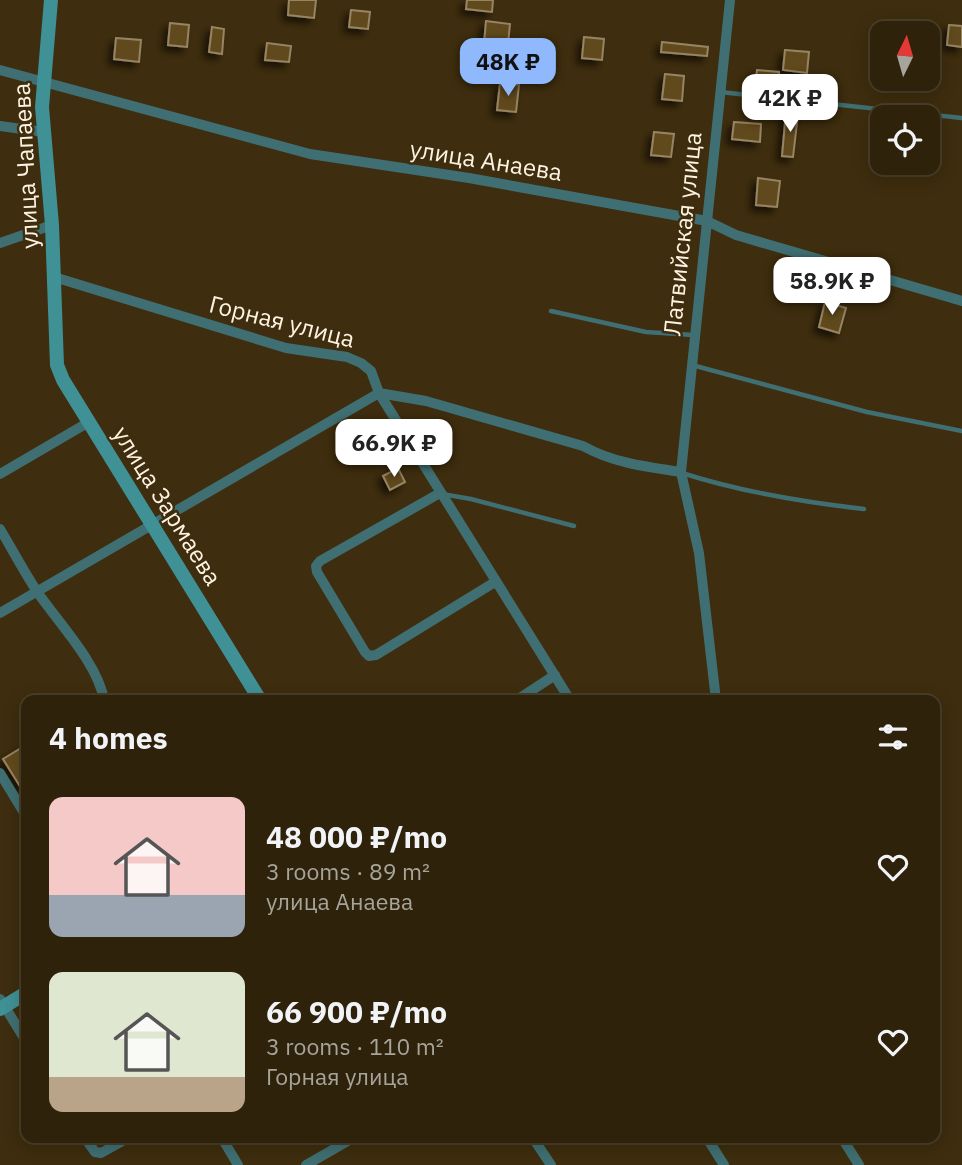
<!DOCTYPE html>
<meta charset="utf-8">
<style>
body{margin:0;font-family:"IBM Plex Sans",sans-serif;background:#362a13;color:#f1f3f6;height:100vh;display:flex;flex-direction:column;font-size:26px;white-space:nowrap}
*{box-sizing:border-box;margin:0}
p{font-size:23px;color:#a7a49c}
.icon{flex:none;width:38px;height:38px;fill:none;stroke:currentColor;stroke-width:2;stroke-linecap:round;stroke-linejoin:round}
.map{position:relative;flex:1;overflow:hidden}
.details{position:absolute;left:21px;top:695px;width:919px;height:448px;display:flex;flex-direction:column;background:#2e220a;border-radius:14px;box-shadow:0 4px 18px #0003,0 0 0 2px #493f2b}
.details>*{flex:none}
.needle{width:46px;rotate:5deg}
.tools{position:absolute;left:870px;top:21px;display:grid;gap:14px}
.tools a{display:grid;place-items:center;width:70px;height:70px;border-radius:14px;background:#2e220a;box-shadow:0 4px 18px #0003,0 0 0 2px #493f2b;font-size:35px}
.price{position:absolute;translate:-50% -60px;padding:0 16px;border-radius:14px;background:#fff;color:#222;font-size:23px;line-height:46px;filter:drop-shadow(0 2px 4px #0008)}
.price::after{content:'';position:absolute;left:50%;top:42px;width:21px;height:16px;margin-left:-10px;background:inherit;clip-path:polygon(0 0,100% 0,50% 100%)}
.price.on{background:#8fb8fd;color:#111}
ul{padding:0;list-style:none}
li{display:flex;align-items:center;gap:21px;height:175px;padding:0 28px}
li span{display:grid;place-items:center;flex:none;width:196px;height:140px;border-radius:14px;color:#555}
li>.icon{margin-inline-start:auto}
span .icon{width:84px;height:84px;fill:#fffc;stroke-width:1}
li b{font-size:30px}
h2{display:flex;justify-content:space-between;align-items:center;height:84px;padding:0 28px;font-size:30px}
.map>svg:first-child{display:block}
.building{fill:#61491b;stroke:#978464;stroke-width:2;filter:url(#shadow)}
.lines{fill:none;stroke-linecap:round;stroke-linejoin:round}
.lane{stroke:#3f6f72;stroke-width:4.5}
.street{stroke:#3f6f72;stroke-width:10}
.secondary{stroke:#3f9196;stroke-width:14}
.labels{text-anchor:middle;stroke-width:5;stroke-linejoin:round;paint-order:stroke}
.street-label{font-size:24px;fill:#fef3e2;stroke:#3e2d0e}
</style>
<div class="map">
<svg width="962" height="1165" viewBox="0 0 962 1165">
<defs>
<filter id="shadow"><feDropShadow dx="-5" dy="5" stdDeviation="3.5" flood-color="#0009"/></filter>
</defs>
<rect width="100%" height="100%" fill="#3e2d0e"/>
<!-- building -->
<path class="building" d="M 289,0 L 316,0 L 314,18 L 288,15 Z
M 467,0 L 493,0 L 492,12 L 466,9 Z
M 351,10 L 370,12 L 368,29 L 349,27 Z
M 486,21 L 510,24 L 506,63 L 495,62 L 496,45 L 484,44 Z
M 170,23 L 189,25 L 187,47 L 168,45 Z
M 949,25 L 962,26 L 962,47 L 947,45 Z
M 212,27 L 224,29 L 222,54 L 209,52 Z
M 584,37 L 604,39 L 602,60 L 582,58 Z
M 116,38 L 141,40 L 139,62 L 114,59 Z
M 662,42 L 708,47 L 707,56 L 661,52 Z
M 267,43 L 291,46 L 289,62 L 265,60 Z
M 785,50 L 809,52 L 807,73 L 783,70 Z
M 757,70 L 779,72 L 778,88 L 755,86 Z
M 665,74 L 684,76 L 682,101 L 662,99 Z
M 500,83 L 519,85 L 516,112 L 497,110 Z
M 786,112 L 798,114 L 793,157 L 782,156 Z
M 734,122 L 761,124 L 760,142 L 732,139 Z
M 654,132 L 674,134 L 671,157 L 651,155 Z
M 758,178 L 780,181 L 777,207 L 756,205 Z
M 825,302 L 846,308 L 839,333 L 819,327 Z
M 398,468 L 405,482 L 390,490 L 383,476 Z
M 26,745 L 26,785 L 21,788 L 3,759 Z"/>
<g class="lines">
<!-- lane -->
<path class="lane" d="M 720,92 L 962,118
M 551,311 L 646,332 L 693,335
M 692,365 L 867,412 L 962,431
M 682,473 C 741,492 802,502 864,509
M 442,494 L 471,499 L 574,526"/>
<!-- street -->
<path class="street" d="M 0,70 L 310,154 L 469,178 L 707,221 L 736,235 L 962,301
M 0,126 L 43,132
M 0,243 L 52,225
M 54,277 L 286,348 L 347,357 L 361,363 L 371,371 L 379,393 L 570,700
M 0,474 L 89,422
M 440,493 L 320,561 L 316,566 L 317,572 L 365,652 L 369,656 L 376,655 L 495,582
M 0,529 C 12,549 23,570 36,590 C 56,620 98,663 104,700
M 0,613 L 379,393 L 426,401 L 583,446 C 613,463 647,467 681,472
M 517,700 L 555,675
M 716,700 L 699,553 L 681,472 L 730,0
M 0,773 L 26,816
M 0,999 L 26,1041
M 85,1138 L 95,1152 L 101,1153 L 128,1138
M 222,1138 L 238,1165
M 533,1138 L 551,1165
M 707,1138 L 724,1165
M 842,1138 L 859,1165
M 306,1165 L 353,1138"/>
<!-- secondary -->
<path class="secondary" d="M 51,0 L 42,107 L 52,225 L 57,365 L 63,380 L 260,700
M 0,1009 L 26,993"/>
</g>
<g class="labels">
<!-- street labels -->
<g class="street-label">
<text transform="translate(486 161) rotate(9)" y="8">улица Анаева</text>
<text transform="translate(26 166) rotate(-93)" y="8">улица Чапаева</text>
<text transform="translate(683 234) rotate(-84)" y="8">Латвийская улица</text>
<text transform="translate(282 322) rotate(14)" y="8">Горная улица</text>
<text transform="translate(167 506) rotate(58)" y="8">улица Зармаева</text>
</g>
</g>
</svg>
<div class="tools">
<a><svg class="needle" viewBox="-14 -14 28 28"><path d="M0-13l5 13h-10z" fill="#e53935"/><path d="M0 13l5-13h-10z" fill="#a7a49c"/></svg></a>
<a><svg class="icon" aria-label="locate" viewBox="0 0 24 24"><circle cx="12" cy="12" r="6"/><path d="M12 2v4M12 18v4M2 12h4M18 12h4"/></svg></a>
</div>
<b class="price on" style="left:508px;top:98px">48K ₽</b>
<b class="price" style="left:790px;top:134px">42K ₽</b>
<b class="price" style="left:832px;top:317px">58.9K ₽</b>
<b class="price" style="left:394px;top:479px">66.9K ₽</b>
<section class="details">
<h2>4 homes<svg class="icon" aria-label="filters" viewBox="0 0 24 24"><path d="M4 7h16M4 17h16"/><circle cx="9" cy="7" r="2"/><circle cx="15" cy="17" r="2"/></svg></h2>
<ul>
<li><span style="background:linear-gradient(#f6c9c9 70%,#9aa5b1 0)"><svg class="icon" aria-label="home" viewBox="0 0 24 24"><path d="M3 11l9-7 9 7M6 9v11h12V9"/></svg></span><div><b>48 000 ₽/mo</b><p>3 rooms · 89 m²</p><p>улица Анаева</p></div><svg class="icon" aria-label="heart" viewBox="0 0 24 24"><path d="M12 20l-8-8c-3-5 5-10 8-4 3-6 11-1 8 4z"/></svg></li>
<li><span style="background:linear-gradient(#dfe7d0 75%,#b9a48a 0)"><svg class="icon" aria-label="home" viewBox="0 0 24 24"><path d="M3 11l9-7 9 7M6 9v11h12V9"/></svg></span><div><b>66 900 ₽/mo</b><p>3 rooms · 110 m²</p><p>Горная улица</p></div><svg class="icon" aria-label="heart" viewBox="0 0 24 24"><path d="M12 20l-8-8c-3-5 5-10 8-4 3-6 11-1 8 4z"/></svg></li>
</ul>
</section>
</div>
